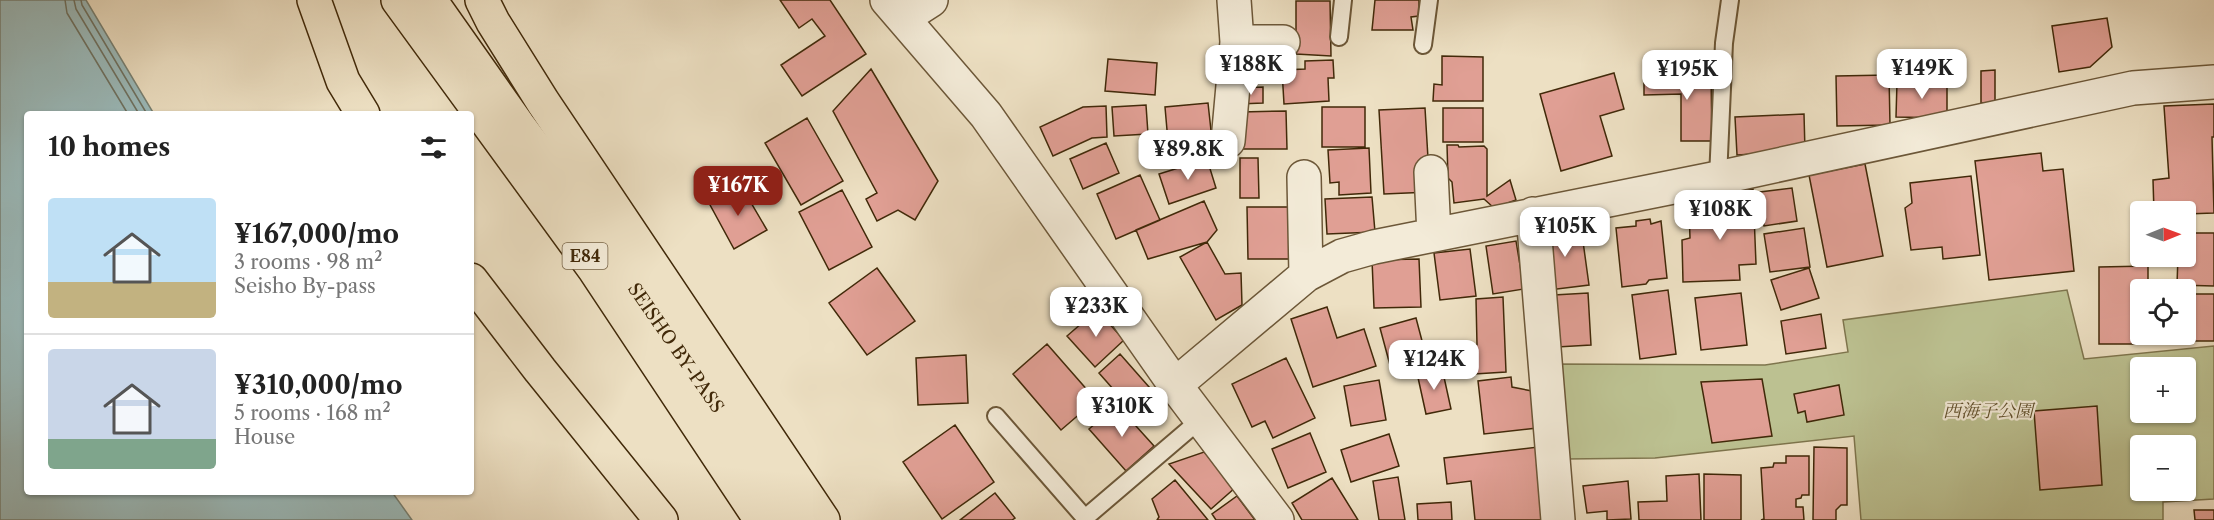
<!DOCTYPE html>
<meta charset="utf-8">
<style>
body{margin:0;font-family:"Libre Caslon Text","Noto Serif JP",serif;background:#f2f2f2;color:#222;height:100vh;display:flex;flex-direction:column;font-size:22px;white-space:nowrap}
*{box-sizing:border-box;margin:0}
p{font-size:20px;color:#767676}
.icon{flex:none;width:33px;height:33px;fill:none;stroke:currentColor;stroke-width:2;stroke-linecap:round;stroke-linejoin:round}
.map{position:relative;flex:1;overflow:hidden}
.drawer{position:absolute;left:24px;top:111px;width:450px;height:384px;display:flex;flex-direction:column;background:#fff;border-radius:6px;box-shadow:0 2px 4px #0004}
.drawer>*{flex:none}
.needle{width:39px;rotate:89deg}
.tools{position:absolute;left:2130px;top:201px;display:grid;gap:12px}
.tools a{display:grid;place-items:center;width:66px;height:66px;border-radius:6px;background:#fff;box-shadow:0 2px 4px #0004;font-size:30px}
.price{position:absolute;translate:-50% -51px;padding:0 14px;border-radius:12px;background:#fff;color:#222;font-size:20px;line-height:39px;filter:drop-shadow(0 2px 3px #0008)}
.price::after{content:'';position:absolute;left:50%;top:36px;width:18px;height:14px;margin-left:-9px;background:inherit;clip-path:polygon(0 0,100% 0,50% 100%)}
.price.selected{background:#8f2418;color:#fff}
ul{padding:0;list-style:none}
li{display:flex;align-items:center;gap:18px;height:150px;padding:0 24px}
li+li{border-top:2px solid #e0e0e0}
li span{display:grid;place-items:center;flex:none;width:168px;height:120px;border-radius:6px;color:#555}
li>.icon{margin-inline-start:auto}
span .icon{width:72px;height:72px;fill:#fffc;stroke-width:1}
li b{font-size:26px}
h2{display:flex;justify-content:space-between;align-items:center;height:72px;padding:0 24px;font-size:26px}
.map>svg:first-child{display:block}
.green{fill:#bcc191;stroke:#7e754d;stroke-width:1.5;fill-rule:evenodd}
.water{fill:#9bbbbc;stroke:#778174;stroke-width:1.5}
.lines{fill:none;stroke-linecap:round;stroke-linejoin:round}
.shore{stroke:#6e7262;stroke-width:1.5}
.building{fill:#e09f94;stroke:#412909;stroke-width:1.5}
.service-casing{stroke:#6c5738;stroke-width:20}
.minor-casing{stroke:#6c5738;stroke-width:36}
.motorway-casing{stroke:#412909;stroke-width:36}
.service{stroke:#f3ebd8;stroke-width:16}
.minor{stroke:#f3ebd8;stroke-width:33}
.motorway{stroke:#ede0c3;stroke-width:33}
.labels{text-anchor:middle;stroke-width:4.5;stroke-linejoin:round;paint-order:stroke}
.shield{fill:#f3ebd8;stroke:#766347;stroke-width:1.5}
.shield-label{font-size:16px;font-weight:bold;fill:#412909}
.street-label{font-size:18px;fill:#412909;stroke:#f3ebd8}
.park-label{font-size:18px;font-style:italic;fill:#604f2b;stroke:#f3ebd8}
</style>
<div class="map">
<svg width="2214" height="520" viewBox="0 0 2214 520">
<rect width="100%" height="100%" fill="#ede0c3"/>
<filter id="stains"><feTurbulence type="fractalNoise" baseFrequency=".00333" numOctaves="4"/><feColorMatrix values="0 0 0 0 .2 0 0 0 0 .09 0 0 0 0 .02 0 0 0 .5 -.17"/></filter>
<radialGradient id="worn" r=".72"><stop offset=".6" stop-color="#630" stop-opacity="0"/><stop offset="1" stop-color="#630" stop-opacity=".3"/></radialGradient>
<!-- green -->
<path class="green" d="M 2067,290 L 2084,359 L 2214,346 L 2214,499 L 2163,502 L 2163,520 L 1861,520 L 1854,436 L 1655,458 L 1566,459 L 1557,364 L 1765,365 L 1848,352 L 1843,320 ZM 2140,368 L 2186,368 L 2186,412 L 2140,412 ZM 2140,446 L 2186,446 L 2186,490 L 2140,490 Z"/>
<!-- water -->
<path class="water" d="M 0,0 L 86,0 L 154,114 L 27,114 L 27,492 L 392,492 L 412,520 L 0,520 Z"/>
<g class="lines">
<!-- shore -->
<path class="shore" d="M 65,0 L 67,13 L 128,114
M 74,0 L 76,9 L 139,114
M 81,0 L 82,5 L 147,114"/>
</g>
<!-- building -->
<path class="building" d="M 780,0 L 830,0 L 866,54 L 802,96 L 781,65 L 825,36 L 812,19 L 799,28 Z
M 1375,0 L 1419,0 L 1419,16 L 1411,17 L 1413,30 L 1372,30 Z
M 1296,1 L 1330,1 L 1331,56 L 1296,54 Z
M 2107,18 L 2112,47 L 2090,67 L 2059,72 L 2052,26 Z
M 1442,56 L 1483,57 L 1483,101 L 1433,101 L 1434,84 L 1442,85 Z
M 1108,59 L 1157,63 L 1155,95 L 1105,91 Z
M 1333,60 L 1334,78 L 1328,78 L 1329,101 L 1284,104 L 1282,70 L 1305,69 L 1305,61 Z
M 871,69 L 938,181 L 915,220 L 898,210 L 877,221 L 866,199 L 877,193 L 833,111 Z
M 1995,70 L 1995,103 L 1981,103 L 1981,71 Z
M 1614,73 L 1624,109 L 1600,116 L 1612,156 L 1561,171 L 1540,94 Z
M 1644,74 L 1711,74 L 1712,141 L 1681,141 L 1681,94 L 1644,95 Z
M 1889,75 L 1890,125 L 1837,126 L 1836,76 Z
M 1897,82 L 1947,82 L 1947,118 L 1896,117 Z
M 1263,87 L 1263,103 L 1239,104 L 1239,88 Z
M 1208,103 L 1213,149 L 1169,153 L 1165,107 Z
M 2214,104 L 2214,137 L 2212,137 L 2214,213 L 2186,214 L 2186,212 L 2154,212 L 2153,180 L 2169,178 L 2164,106 Z
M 1146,105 L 1148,134 L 1114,136 L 1112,107 Z
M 1106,106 L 1107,137 L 1092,138 L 1053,156 L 1040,127 L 1083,107 Z
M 1322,107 L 1365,107 L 1365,147 L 1322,147 Z
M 1425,108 L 1430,192 L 1384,194 L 1379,110 Z
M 1443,108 L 1483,108 L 1483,142 L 1443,142 Z
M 1286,111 L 1287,149 L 1241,149 L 1241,112 Z
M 1804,114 L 1805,151 L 1737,155 L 1735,117 Z
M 807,118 L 843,181 L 801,205 L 765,143 Z
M 1106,143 L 1119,173 L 1083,189 L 1070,159 Z
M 1447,145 L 1458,145 L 1459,147 L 1484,146 L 1487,149 L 1487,196 L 1510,180 L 1516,200 L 1494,208 L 1484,199 L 1454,203 L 1452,182 L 1448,178 Z
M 1369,148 L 1371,193 L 1339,195 L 1339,182 L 1330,183 L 1328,150 Z
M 2041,153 L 2043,171 L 2063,169 L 2074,271 L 1989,280 L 1975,161 Z
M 1240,158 L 1258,158 L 1259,198 L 1240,198 Z
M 1207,159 L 1216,188 L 1169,204 L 1159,174 Z
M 1865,164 L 1883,256 L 1827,267 L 1809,175 Z
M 1140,175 L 1160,220 L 1116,239 L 1097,194 Z
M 1971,176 L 1980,255 L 1943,259 L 1942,247 L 1911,250 L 1905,208 L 1912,203 L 1910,183 Z
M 740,184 L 767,230 L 734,249 L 709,203 Z
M 1792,188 L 1797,221 L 1764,226 L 1760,192 Z
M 1753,189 L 1756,264 L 1739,265 L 1740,280 L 1683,282 L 1682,240 L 1690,238 L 1689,209 L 1732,207 L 1731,190 Z
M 842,190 L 872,247 L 829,270 L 799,212 Z
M 1372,197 L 1375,232 L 1327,234 L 1325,199 Z
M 1204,201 L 1217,230 L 1207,242 L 1148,259 L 1136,230 Z
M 1247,207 L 1291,207 L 1292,259 L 1248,259 Z
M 1650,219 L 1651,224 L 1661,221 L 1667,278 L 1649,280 L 1646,284 L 1622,287 L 1616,228 L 1636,226 L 1636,221 Z
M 1581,227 L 1589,285 L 1549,290 L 1541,232 Z
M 1804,228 L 1810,267 L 1770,272 L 1764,234 Z
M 2186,233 L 2214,233 L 2214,286 L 2177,285 L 2178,256 L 2186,256 Z
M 1516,241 L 1524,289 L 1493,294 L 1486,246 Z
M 1207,242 L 1225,274 L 1241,273 L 1242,305 L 1216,320 L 1180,257 Z
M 1470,249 L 1476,296 L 1440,300 L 1434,253 Z
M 1419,259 L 1421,307 L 1374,308 L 1372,260 Z
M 2148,266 L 2148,290 L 2140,290 L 2140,334 L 2148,334 L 2148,344 L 2099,344 L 2099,267 Z
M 877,268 L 915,321 L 867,355 L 829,303 Z
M 1809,268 L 1819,298 L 1781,310 L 1771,280 Z
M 1668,290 L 1676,354 L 1640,359 L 1632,295 Z
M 1588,293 L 1591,345 L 1557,347 L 1554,295 Z
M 1741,293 L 1747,345 L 1701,350 L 1695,298 Z
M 2186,294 L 2214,294 L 2214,341 L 2170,341 L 2170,334 L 2186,334 Z
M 1503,297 L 1506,372 L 1458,375 L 1457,351 L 1477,345 L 1476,299 Z
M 1327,307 L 1337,338 L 1364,329 L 1376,366 L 1313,387 L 1291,319 Z
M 1097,310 L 1124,340 L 1095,367 L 1067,336 Z
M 1821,314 L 1826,348 L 1786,354 L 1781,321 Z
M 1416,318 L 1426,356 L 1390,365 L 1380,328 Z
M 1047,344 L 1096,400 L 1061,430 L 1013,374 Z
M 1120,354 L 1164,404 L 1143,423 L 1099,373 Z
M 966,355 L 968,403 L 918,405 L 916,358 Z
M 1286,358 L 1315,418 L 1273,438 L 1265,421 L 1252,427 L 1232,384 Z
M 1442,368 L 1451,409 L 1426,414 L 1417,373 Z
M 1511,377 L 1512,387 L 1532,391 L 1537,428 L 1484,434 L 1478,381 Z
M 1762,379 L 1772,436 L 1712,443 L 1701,382 Z
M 1379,380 L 1386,420 L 1351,426 L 1344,386 Z
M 1839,385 L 1844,415 L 1807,422 L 1805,411 L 1798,413 L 1794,394 Z
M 1117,405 L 1154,446 L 1126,471 L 1089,429 Z
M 2097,406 L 2102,485 L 2040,490 L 2034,411 Z
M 955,425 L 994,482 L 942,519 L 903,462 Z
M 1310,433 L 1326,472 L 1288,488 L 1272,449 Z
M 1389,434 L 1399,466 L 1351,482 L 1341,450 Z
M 1538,447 L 1546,520 L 1475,520 L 1471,481 L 1447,484 L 1444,458 Z
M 1814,447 L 1847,448 L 1847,505 L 1841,505 L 1836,510 L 1836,520 L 1813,520 Z
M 1204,452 L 1236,487 L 1211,509 L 1169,464 Z
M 1786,456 L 1809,456 L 1809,495 L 1802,495 L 1801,498 L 1796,499 L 1796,507 L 1803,507 L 1804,520 L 1761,520 L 1764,519 L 1761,468 L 1773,467 L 1774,463 L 1786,463 Z
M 1699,474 L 1701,520 L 1639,520 L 1638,502 L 1667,501 L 1666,476 Z
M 1704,474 L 1741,475 L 1741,520 L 1704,520 Z
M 1398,477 L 1405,520 L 1379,520 L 1373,481 Z
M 1332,478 L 1358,520 L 1302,520 L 1292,503 Z
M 1175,480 L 1208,520 L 1157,520 L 1159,517 L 1152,499 Z
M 1628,481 L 1631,519 L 1607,520 L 1607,511 L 1587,513 L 1583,486 Z
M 995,493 L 1015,518 L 1012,520 L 960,520 Z
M 1237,496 L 1255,520 L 1216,520 L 1212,514 Z
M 1451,502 L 1452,520 L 1418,520 L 1417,504 Z
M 2194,510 L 2214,510 L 2214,520 L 2195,520 Z"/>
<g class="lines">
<!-- service casing -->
<g class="service-casing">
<path id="service" d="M 1339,37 L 1343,0
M 1423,45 L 1429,0
M 1718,178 L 1724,43 L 1730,0
M 996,416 L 1085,518 L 1201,419"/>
</g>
<!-- minor casing -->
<g class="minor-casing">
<path id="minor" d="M 887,0 L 986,115 L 1175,385 L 1277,520
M 903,18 L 931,0
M 1237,42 L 1283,42
M 1228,141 L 1237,42 L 1234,0
M 1431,172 L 1434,235
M 1304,177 L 1306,275
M 1533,214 L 1558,520
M 1175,385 L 1306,275 L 1342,256 L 1374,247 L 1718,178 L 2133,88 L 2214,82"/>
</g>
<!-- motorway casing -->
<g class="motorway-casing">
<g id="motorway">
<path d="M 314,0 L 343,81 L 363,114"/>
<path d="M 398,0 L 595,270 L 761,520"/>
<path id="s1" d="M 430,0 L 518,125 L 559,180 L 795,520"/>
<path d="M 482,0 L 493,22 L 543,102 L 823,520"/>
<path d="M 471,280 L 540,370 L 661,520"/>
</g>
</g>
<!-- service -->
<use href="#service" class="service"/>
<!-- minor -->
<use href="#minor" class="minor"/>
<!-- motorway -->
<use href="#motorway" class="motorway"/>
</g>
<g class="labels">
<!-- shield labels -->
<rect class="shield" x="562.5" y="243" width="45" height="26" rx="4.5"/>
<g class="shield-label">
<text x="585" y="262">E84</text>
</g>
<!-- street labels -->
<g class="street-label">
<text dy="6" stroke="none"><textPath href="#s1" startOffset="426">SEISHO BY-PASS</textPath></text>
</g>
<!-- park labels -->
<g class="park-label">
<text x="1988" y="417">西海子公園</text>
</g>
</g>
<rect width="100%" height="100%" filter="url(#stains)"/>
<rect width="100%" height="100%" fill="url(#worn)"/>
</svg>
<div class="tools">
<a><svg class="needle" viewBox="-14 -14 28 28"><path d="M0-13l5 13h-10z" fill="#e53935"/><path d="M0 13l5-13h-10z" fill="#767676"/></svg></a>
<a><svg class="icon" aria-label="locate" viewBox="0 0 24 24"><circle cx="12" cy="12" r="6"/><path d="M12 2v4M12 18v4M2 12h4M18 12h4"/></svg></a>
<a>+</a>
<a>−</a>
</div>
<b class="price" style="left:1251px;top:96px">¥188K</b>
<b class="price" style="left:1922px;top:100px">¥149K</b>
<b class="price" style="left:1687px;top:101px">¥195K</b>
<b class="price" style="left:1188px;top:181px">¥89.8K</b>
<b class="price selected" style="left:738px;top:217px">¥167K</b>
<b class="price" style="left:1720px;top:241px">¥108K</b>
<b class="price" style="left:1565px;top:258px">¥105K</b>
<b class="price" style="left:1096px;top:338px">¥233K</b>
<b class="price" style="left:1434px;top:391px">¥124K</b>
<b class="price" style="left:1122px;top:438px">¥310K</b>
<section class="drawer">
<h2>10 homes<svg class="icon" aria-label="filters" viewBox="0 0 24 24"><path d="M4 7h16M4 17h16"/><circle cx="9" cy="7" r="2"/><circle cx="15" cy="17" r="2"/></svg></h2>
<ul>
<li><span style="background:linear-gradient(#bfe0f5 70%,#c2b280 0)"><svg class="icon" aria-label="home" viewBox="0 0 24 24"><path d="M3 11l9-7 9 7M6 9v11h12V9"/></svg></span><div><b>¥167,000/mo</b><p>3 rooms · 98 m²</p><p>Seisho By-pass</p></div></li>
<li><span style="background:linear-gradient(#c9d6e8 75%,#7fa58c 0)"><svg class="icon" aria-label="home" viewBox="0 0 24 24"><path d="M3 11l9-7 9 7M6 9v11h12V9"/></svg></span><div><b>¥310,000/mo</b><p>5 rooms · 168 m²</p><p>House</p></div></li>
</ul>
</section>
</div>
